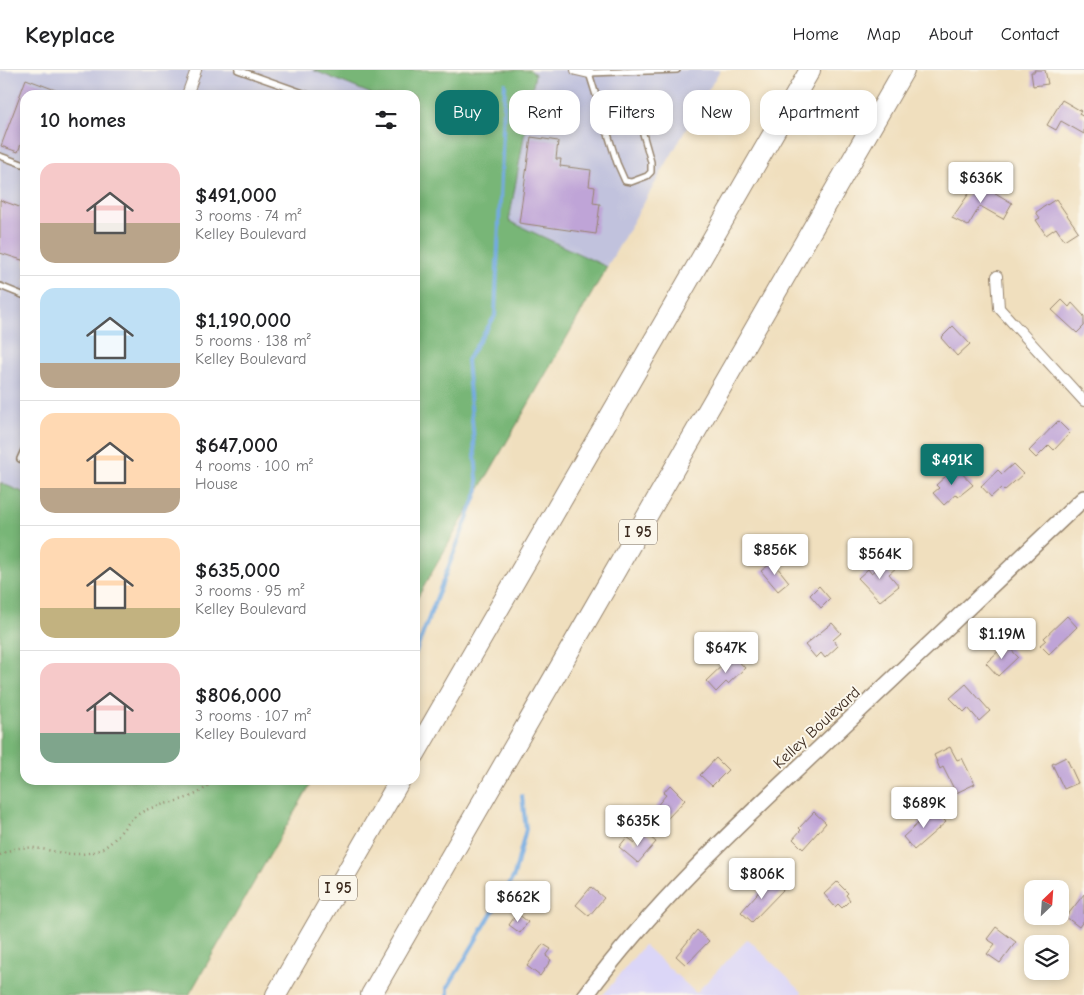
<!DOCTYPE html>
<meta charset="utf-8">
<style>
body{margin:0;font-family:"Comic Neue",sans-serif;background:#f2f2f2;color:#202124;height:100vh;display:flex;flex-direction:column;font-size:19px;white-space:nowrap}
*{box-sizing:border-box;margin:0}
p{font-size:16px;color:#757577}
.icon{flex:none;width:28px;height:28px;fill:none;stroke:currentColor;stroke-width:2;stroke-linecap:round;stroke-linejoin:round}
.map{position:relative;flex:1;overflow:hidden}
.panel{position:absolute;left:20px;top:20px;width:400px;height:695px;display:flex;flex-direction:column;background:#fff;border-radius:15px;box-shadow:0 2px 8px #0003}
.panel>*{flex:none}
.guide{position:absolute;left:435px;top:20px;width:475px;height:45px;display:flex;gap:10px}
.needle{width:32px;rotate:25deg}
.tools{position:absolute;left:1024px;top:810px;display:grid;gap:10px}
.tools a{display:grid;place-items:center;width:45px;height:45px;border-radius:10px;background:#fff;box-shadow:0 2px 8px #0003;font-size:25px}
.price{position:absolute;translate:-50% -42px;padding:0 11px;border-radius:5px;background:#fff;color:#222;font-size:16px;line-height:32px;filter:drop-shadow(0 1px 2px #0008)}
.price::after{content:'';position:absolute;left:50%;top:30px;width:15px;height:11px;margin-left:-8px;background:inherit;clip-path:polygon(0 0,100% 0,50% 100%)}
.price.current{background:#0f766e;color:#fff}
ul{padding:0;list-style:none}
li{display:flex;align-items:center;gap:15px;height:125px;padding:0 20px}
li+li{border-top:1px solid #e0e0e0}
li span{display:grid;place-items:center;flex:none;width:140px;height:100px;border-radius:15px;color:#555}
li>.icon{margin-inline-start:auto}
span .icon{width:60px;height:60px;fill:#fffc;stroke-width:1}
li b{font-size:21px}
h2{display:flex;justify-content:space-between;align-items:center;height:60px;padding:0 20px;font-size:21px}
.pill{padding:0 18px;border-radius:15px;background:#fff;box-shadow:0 2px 8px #0003;font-size:18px;line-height:45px}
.pill.current{background:#0f766e;color:#fff}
header{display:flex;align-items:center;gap:30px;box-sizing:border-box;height:70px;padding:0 25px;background:#fff;border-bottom:1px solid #e0e0e0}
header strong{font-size:24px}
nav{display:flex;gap:28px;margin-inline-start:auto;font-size:18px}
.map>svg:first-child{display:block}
.built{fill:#dbd6f7}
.industrial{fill:#c1c2dd}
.forest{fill:#78b677;stroke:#5a704a}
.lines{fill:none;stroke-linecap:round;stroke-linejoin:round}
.stream{stroke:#73aae1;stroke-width:4}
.building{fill:#bfa4d7}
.lane-casing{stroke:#96846e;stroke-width:8}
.street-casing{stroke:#96846e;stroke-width:12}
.secondary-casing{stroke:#96846e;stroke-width:18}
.highway-casing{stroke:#96846e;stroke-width:22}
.path{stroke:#96846e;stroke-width:2.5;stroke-dasharray:1 4;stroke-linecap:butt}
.lane{stroke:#fff;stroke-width:5}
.street{stroke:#fff;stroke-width:10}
.secondary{stroke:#fff;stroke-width:15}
.highway{stroke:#fff;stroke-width:20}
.labels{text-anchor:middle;stroke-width:4;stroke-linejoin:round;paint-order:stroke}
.shield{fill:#fbf7ec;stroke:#75685c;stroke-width:1}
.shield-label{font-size:15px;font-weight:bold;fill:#3b2a1e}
.street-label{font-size:16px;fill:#3b2a1e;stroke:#fbf7ec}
</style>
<header>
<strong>Keyplace</strong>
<nav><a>Home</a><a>Map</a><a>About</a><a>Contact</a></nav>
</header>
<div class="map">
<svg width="1084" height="925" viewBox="0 0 1084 925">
<rect width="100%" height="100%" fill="#fbf7ec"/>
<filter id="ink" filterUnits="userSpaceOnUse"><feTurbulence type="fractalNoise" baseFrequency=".02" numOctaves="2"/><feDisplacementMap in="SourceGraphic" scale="10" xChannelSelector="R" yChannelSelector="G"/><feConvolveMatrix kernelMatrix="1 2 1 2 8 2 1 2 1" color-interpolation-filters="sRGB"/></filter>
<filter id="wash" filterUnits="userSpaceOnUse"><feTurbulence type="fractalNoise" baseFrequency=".0096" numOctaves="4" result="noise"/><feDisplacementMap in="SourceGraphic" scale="20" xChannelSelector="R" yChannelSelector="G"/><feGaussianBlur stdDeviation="1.12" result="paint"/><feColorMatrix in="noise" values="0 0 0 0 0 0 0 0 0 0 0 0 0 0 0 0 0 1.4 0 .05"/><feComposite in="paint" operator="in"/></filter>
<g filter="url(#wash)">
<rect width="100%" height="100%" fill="#f0dfbe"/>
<!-- built -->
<path class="built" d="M 748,869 L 802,922 L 800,925 L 603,925 L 644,875 L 696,923 Z"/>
<!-- industrial -->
<path class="industrial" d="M 0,0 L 720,0 L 415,532 L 415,25 L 25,25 L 25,423 L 0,413 Z"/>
<!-- forest -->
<path class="forest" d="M 313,0 L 530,0 L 535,4 L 509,151 L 607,197 L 415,532 L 415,98 C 421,83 418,69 415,54 C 413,45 415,34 415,25 L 374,25 Z
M 0,413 L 25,423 L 25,710 L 313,710 L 189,925 L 0,925 Z"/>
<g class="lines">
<!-- stream -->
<path class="stream" d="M 415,584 L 478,420 L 467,290 L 495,246 L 505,14
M 448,925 L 448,917 L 514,806 L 526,759 L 522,726"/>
</g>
<g id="blocks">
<!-- building -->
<path class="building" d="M 1034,0 L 1045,0 L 1048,14 L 1033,16 L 1031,2 L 1035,2 Z
M 26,9 L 66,24 L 25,25 L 25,72 L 22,71 L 18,82 L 1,76 Z
M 1062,30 L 1081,41 L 1079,44 L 1084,47 L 1084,64 L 1061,51 L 1056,60 L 1047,55 Z
M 531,67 L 558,71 L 556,89 L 561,89 L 560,96 L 591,100 L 589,116 L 595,117 L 593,133 L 600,134 L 596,164 L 519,153 Z
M 977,112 L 1012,133 L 1003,149 L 980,136 L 968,156 L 952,148 Z
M 1056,129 L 1078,161 L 1064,170 L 1056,158 L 1046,165 L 1036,150 L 1040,148 L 1036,142 Z
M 0,130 L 25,139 L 25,191 L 0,183 Z
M 1062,230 L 1069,237 L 1072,233 L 1084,246 L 1084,256 L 1077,263 L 1052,240 Z
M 953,256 L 970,274 L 957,286 L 941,268 Z
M 1058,351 L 1070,363 L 1054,380 L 1049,375 L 1036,388 L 1029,381 Z
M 1013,394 L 1023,404 L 1004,421 L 1001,418 L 991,427 L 981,416 L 998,400 L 1002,404 Z
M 956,397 L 973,415 L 958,427 L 956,424 L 944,435 L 933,423 L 939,418 L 936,415 Z
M 890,488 L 897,497 L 889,504 L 899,516 L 880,531 L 858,508 L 868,499 L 871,503 Z
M 773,492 L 789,512 L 778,521 L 761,501 Z
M 819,516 L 830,529 L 821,538 L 810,525 Z
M 1067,546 L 1077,557 L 1049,584 L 1040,575 L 1046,570 L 1044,568 Z
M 832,553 L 841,563 L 833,570 L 838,576 L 825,588 L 821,583 L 816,588 L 805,575 Z
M 1006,574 L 1018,587 L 998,606 L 986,593 Z
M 733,585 L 745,598 L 728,614 L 726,612 L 716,622 L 706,611 Z
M 966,614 L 990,641 L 979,651 L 968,638 L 964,642 L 950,628 Z
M 950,677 L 957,690 L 962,688 L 975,714 L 956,723 L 943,697 L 940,699 L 934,685 Z
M 1066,687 L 1078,713 L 1064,719 L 1052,694 Z
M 716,688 L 728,700 L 712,716 L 700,705 Z
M 670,715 L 685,730 L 667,749 L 655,738 L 666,725 L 663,723 Z
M 934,739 L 946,752 L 914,780 L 903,767 Z
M 814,742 L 826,753 L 803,779 L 793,769 L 801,760 L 799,758 Z
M 644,762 L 656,772 L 638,793 L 619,777 L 627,767 L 635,773 Z
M 771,808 L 784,819 L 752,852 L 741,842 Z
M 837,812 L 848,823 L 846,825 L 850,830 L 842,838 L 838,834 L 835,837 L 824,824 Z
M 591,817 L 604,828 L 589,846 L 576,835 Z
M 1084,824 L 1084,850 L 1079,857 L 1066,847 Z
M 517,843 L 528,852 L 520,863 L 509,855 Z
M 996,857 L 1016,872 L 1000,893 L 987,884 L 995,874 L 987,869 Z
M 697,860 L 709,871 L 686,895 L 676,886 Z
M 543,874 L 551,879 L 546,886 L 551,890 L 540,906 L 527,896 Z"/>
</g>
</g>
<g filter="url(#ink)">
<use href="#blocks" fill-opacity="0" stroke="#96846e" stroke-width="1"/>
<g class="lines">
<!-- lane casing -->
<g class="lane-casing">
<path id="lane" d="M 238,0 L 309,25
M 589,3 L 617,93 L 625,111 L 631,112 L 647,106 L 651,102 L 651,92 L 638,46 L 632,40 L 597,30
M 589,3 L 677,0
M 0,86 L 25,95
M 0,216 L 25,226
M 20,389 L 25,378"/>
</g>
<!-- street casing -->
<g class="street-casing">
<path id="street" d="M 576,0 L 589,3
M 187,25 L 196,0
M 997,206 L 999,238 L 1084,331"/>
</g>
<!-- secondary casing -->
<g class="secondary-casing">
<path id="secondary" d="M 586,925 C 659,826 753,741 842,657 C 923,581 1003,504 1084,428"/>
</g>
<!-- highway casing -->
<g class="highway-casing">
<path id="highway" d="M 415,684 L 810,0
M 276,925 L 400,710
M 371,925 L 904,0"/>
</g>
<!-- path -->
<path class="path" d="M 0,785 C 32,765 62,793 96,781 C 117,775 124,751 142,742 C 167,729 194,734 213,710"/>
<!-- lane -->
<use href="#lane" class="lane"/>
<!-- street -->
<use href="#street" class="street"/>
<!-- secondary -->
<use href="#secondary" class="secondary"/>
<!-- highway -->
<use href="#highway" class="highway"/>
</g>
</g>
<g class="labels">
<!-- shield labels -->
<g class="shield">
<rect x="619" y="449.5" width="38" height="25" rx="4"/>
<rect x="319" y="805.5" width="38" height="25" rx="4"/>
</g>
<g class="shield-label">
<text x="638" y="467">I 95</text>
<text x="338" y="823">I 95</text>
</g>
<!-- street labels -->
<g class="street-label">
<text transform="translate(816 657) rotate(-43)" y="6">Kelley Boulevard</text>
</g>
</g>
</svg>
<div class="tools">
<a><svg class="needle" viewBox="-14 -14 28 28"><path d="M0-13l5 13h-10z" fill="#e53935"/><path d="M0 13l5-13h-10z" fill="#757577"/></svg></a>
<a><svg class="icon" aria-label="layers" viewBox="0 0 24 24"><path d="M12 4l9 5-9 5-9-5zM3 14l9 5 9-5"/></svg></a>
</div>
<b class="price" style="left:981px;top:134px">$636K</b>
<b class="price current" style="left:952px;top:416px">$491K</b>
<b class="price" style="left:775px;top:506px">$856K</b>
<b class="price" style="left:880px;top:510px">$564K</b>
<b class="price" style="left:1002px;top:590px">$1.19M</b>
<b class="price" style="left:726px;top:604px">$647K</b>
<b class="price" style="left:924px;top:759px">$689K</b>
<b class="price" style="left:638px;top:777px">$635K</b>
<b class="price" style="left:762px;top:830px">$806K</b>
<b class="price" style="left:518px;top:853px">$662K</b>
<div class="guide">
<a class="pill current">Buy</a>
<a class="pill">Rent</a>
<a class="pill">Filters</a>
<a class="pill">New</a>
<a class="pill">Apartment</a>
</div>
<section class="panel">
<h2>10 homes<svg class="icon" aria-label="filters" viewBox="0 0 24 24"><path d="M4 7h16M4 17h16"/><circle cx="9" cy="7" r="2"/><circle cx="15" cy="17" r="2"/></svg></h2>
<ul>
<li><span style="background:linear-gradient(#f6c9c9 60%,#b9a48a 0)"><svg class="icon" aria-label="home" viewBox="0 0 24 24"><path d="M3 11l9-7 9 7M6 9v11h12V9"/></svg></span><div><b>$491,000</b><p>3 rooms · 74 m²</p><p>Kelley Boulevard</p></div></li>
<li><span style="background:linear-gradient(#bfe0f5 75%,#b9a48a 0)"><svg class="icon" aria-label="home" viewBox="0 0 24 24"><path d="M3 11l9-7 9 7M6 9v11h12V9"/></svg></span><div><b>$1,190,000</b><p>5 rooms · 138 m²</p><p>Kelley Boulevard</p></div></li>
<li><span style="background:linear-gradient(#ffd9b3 75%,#b9a48a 0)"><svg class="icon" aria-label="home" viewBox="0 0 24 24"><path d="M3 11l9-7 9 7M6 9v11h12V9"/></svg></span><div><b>$647,000</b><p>4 rooms · 100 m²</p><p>House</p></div></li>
<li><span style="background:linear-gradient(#ffd9b3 70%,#c2b280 0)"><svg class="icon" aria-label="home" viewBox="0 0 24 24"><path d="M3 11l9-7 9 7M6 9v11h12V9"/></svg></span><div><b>$635,000</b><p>3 rooms · 95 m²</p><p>Kelley Boulevard</p></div></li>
<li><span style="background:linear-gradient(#f6c9c9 70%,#7fa58c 0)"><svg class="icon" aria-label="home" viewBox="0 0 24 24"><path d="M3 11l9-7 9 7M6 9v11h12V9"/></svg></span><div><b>$806,000</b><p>3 rooms · 107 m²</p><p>Kelley Boulevard</p></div></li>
</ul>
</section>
</div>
